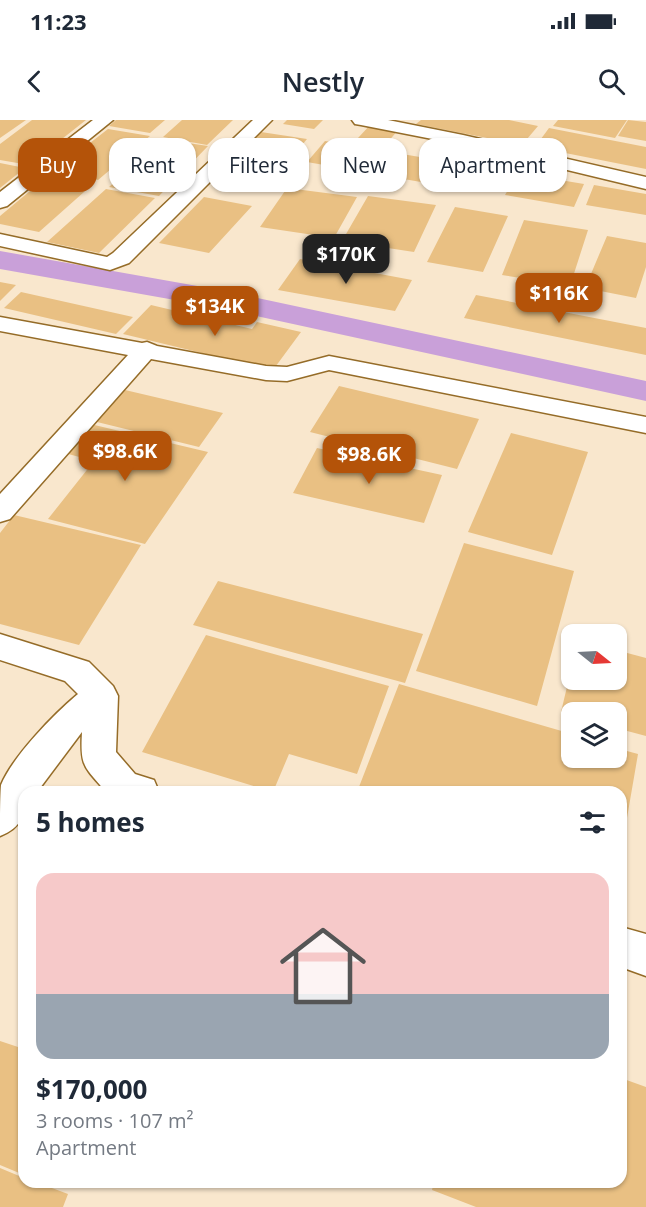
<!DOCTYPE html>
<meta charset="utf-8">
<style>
body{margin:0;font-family:"Open Sans",sans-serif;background:#f2f2f3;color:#1f2937;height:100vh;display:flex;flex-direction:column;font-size:22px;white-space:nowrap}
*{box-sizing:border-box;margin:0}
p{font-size:20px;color:#747a83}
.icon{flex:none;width:33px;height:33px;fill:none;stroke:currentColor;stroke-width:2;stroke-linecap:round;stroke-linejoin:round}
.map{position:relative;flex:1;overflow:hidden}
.panel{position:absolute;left:18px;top:666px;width:609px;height:402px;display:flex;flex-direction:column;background:#fff;border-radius:18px;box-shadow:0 2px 4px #0004}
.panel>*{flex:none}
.guide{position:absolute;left:18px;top:18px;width:610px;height:54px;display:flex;gap:12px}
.needle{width:39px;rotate:108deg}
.tools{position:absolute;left:561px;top:504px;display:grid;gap:12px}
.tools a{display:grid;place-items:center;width:66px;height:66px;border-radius:12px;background:#fff;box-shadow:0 2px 4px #0004;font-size:30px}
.price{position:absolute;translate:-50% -51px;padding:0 14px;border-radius:12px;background:#b45309;color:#fff;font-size:20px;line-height:39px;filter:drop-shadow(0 2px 3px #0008)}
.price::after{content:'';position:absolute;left:50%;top:36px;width:18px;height:14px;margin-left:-9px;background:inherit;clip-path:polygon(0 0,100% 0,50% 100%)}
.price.on{background:#222;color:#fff}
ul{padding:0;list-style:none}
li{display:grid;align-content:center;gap:12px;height:318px;padding:0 18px}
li+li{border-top:2px solid #e0e1e3}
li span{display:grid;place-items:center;height:186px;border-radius:18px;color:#555}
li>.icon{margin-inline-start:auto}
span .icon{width:108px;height:108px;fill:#fffc;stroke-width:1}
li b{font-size:26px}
h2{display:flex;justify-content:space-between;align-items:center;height:72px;padding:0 18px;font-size:26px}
.pill{padding:0 21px;border-radius:18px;background:#fff;box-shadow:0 2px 4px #0004;font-size:21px;line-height:54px}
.pill.on{background:#b45309;color:#fff}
.status{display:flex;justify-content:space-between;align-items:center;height:42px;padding:0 30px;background:#fff;direction:ltr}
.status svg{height:16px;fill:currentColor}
header{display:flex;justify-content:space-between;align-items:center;height:78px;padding:0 18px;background:#fff;font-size:27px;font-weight:600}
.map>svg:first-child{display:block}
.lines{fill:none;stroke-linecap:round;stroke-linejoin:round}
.canal{fill:#c9a0d9;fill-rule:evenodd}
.building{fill:#e9c083}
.minor-casing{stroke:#956c28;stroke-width:3}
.minor{fill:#fff;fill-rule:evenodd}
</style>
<div class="status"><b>11:23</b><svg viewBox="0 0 49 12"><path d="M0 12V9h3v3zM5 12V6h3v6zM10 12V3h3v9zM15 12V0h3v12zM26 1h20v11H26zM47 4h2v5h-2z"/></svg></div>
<header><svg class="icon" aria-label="back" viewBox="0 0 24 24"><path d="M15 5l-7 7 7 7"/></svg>Nestly<svg class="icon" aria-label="search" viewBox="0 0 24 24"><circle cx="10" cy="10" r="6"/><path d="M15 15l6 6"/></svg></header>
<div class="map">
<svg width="646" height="1087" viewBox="0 0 646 1087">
<rect width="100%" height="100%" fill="#f9e7cd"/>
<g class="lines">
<!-- canal -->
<path class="canal" d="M 0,131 L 220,170 L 646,261 L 646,281 L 220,188 L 0,149 Z"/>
</g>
<!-- building -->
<path class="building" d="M 0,0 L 26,0 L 0,18 Z
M 32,0 L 86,0 L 29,45 L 0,40 L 0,24 Z
M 116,0 L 165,0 L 150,13 L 109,6 Z
M 182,0 L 233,0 L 207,25 L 163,17 Z
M 287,0 L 323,0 L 314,9 L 283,4 Z
M 421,0 L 509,0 L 538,6 L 522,25 L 416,4 Z
M 558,0 L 627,0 L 615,18 L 553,6 Z
M 628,0 L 646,2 L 646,21 L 618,16 Z
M 371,4 L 399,9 L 387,23 L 358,18 Z
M 549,8 L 646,27 L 646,49 L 535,27 Z
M 108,9 L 150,16 L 98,60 L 54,51 Z
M 261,12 L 307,19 L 289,41 L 241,33 Z
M 161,19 L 208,26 L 179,56 L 130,48 Z
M 325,21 L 485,48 L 472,71 L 307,42 Z
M 0,43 L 25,48 L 0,68 Z
M 129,49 L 177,57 L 159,76 L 109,67 Z
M 518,53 L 584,64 L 574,87 L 505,75 Z
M 48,56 L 93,64 L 39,112 L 0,104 L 0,96 Z
M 594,65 L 646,74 L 646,95 L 586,85 Z
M 287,68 L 357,77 L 334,118 L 260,107 Z
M 106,69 L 155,78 L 99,133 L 47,122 Z
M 368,76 L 436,85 L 414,132 L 342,121 Z
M 204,77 L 252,86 L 209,133 L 159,123 Z
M 455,87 L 508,96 L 483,152 L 427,142 Z
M 524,100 L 588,110 L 570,166 L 502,155 Z
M 607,116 L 646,123 L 646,147 L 636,178 L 585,168 Z
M 300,139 L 412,160 L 395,191 L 278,170 Z
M 0,162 L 16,165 L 0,181 Z
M 21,172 L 133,197 L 116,214 L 4,188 Z
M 476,175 L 646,208 L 646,235 L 464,198 Z
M 151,185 L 252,209 L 257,202 L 301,212 L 273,250 L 123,214 Z
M 339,266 L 479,299 L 457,349 L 310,312 Z
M 125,270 L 223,293 L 199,327 L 97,302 Z
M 86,303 L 208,332 L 145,424 L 48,399 L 94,341 L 61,332 Z
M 511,313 L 588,332 L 552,435 L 468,412 Z
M 317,328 L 442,355 L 424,403 L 293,373 Z
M 14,395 L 141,425 L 79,525 L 0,504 L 0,413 Z
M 464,423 L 574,451 L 537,586 L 416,551 Z
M 218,461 L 423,514 L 405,563 L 193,505 Z
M 206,515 L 389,566 L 357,654 L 289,634 L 273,672 L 142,632 Z
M 616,530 L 646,538 L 646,616 L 616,608 L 616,592 L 572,592 L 572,595 L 561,592 L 571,550 L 572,560 L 616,560 Z
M 399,564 L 572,614 L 572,638 L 616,638 L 616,628 L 638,634 L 622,727 L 621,672 L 357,672 Z
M 0,921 L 24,929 L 24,1055 L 0,1045 Z
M 621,958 L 646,967 L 646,1087 L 476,1087 L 432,1070 L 434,1062 L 621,1062 Z
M 0,1048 L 24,1058 L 24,1062 L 36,1062 L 68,1074 L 63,1087 L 0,1087 Z"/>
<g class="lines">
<!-- minor casing -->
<g class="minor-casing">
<path id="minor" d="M 93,0 L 113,0 L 7,86 L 0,88 L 0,72 Z
M 253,0 L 272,0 L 129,143 L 110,150 L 0,126 L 0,114 L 107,137 L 113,133 Z
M 352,0 L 388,0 L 463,15 L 646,57 L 646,69 L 463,25 L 361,5 L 355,4 Z
M 0,197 L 142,223 L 147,222 L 157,226 L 266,246 L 287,247 L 329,236 L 646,297 L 646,313 L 329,250 L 287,261 L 266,260 L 151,239 L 10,399 L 0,402 L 0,374 L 128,235 L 0,211 Z
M 0,514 L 89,542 L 113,566 L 118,576 L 116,632 L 135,654 L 154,660 L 159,672 L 106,672 C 84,646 80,647 82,612 L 37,672 L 24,672 C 24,695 23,707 0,716 C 0,704 0,676 1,665 C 13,636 54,594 78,574 L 65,561 L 0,540 Z
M 621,807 L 646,814 L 646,856 L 621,847 Z"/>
</g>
<!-- minor -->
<use href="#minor" class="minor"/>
</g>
</svg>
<div class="tools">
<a><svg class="needle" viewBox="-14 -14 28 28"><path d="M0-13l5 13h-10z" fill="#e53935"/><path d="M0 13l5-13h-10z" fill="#747a83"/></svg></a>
<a><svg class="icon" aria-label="layers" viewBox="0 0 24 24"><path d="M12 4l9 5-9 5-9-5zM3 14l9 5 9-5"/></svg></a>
</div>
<b class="price on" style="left:346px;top:165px">$170K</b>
<b class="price" style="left:559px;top:204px">$116K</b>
<b class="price" style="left:215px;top:217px">$134K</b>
<b class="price" style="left:125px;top:362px">$98.6K</b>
<b class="price" style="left:369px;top:365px">$98.6K</b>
<div class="guide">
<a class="pill on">Buy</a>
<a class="pill">Rent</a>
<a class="pill">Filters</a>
<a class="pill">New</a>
<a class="pill">Apartment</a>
</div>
<section class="panel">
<h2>5 homes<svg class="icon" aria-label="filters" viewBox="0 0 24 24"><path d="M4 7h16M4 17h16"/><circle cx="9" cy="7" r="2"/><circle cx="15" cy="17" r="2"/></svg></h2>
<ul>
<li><span style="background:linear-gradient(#f6c9c9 65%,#9aa5b1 0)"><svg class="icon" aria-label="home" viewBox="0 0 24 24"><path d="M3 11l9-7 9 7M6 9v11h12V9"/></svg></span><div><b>$170,000</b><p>3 rooms · 107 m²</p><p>Apartment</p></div></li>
</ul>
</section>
</div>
